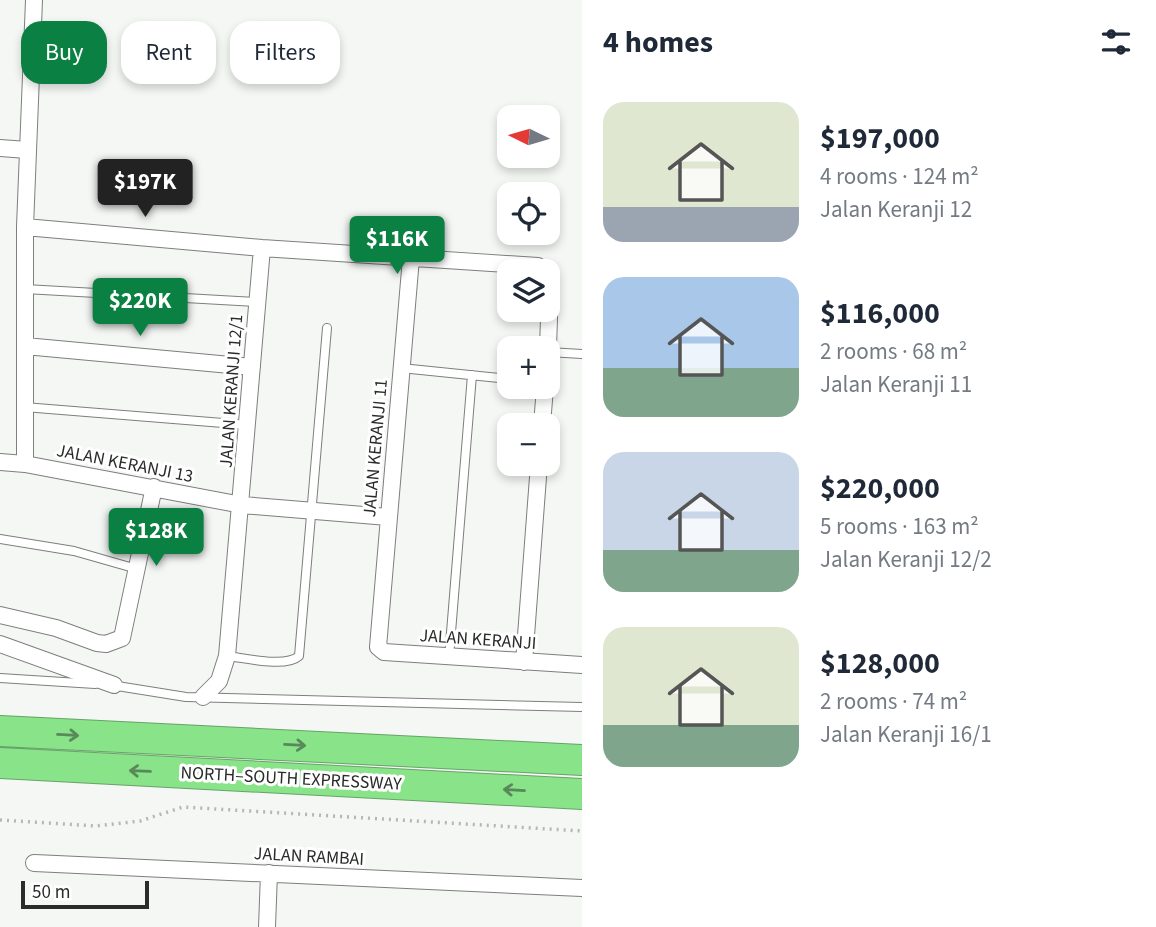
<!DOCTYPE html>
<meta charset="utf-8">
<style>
body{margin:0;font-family:"Source Sans 3",sans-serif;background:#f2f2f3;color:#1f2937;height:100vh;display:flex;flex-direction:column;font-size:26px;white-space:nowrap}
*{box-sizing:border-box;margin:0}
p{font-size:23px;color:#747a83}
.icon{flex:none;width:38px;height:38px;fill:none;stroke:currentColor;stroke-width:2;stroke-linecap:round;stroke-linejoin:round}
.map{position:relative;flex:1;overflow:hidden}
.side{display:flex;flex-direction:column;background:#fff;width:574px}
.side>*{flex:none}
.top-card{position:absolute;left:21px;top:21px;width:455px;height:63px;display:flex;gap:14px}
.needle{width:46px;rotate:275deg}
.buttons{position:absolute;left:497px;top:105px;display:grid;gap:14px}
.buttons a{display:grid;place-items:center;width:63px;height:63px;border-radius:14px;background:#fff;box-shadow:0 4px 10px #0003;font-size:35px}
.scale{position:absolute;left:21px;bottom:18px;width:128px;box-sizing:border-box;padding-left:7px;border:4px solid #2a2c2a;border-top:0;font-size:19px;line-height:24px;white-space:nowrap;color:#2a2c2a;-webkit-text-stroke:5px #fff;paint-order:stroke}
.price{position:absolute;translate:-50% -60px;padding:0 16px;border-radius:7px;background:#0b8043;color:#fff;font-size:23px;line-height:46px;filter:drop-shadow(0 2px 4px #0008)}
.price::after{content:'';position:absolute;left:50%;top:42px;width:21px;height:16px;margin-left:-10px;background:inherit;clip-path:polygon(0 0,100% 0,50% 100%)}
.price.current{background:#222;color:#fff}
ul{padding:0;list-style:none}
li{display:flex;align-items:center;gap:21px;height:175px;padding:0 21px}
li span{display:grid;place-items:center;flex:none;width:196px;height:140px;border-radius:21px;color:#555}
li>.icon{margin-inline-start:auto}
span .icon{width:84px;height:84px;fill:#fffc;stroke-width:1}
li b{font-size:30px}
h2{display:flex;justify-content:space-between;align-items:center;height:84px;padding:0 21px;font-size:30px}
.pill{padding:0 24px;border-radius:21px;background:#fff;box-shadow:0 4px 10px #0003;font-size:24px;line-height:63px}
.pill.current{background:#0b8043;color:#fff}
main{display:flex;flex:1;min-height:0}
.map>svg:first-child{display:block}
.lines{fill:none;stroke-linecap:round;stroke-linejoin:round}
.service-casing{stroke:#7c7f7c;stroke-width:10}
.minor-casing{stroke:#7c7f7c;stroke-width:18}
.motorway-casing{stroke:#67a368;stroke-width:32}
.path{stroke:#b4b7b4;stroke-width:3.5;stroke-dasharray:2 5;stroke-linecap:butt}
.service{stroke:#fff;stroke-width:8}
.minor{stroke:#fff;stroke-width:16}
.motorway{stroke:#88e389;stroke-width:30}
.oneway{stroke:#59885a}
.labels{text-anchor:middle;stroke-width:6;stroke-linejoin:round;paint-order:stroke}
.street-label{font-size:18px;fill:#2a2c2a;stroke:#fff}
</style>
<main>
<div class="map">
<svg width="582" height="927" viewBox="0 0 582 927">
<rect width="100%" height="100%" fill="#f4f7f4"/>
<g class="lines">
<!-- service casing -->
<g class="service-casing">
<path id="service" d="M 25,289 L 258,302
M 548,352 L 582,354
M 401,368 L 509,379
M 24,407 L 248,425
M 0,539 L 74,551 L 137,569
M 227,656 C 245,658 286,668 299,656 L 327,328
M 449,657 L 472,375
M 0,678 L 95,684
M 111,685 L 186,697 L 582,707"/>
</g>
<!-- minor casing -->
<g class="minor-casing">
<path id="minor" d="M 0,148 L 27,150
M 25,227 L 262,248 L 538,266 L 545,271
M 411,258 L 378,647 L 384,652 L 582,665
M 25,346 L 252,367
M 548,348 L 550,288 L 548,276
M 542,425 L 545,387
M 0,462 L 25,464 L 242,505 L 388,517
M 25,464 L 25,227 L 34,0
M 0,615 L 56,628 L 97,643 L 106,644 L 122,638 L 154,487
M 0,644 L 114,685
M 524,662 L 539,464
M 203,697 L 219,681 L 227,656 L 262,248
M 34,863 L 582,888
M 267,927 L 269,873"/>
</g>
<!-- motorway casing -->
<g class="motorway-casing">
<path id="motorway" d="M 0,731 L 582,760
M 0,763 L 582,794"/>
</g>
<!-- path -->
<path class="path" d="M 0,820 L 96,826 L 140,821 L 183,807 L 582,831"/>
<!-- service -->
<use href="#service" class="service"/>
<!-- minor -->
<use href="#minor" class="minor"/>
<!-- motorway -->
<use href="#motorway" class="motorway"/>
</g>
<!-- one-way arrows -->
<defs><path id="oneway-shaft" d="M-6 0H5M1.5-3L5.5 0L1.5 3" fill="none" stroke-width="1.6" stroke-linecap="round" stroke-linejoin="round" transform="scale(1.75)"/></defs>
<g class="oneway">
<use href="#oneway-shaft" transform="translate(68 735) rotate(3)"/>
<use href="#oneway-shaft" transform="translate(295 745) rotate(3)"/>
<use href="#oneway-shaft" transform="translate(140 771) rotate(-178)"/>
<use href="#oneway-shaft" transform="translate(514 790) rotate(-177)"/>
</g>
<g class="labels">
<!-- street labels -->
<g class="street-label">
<text transform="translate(231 391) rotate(-86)" y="6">JALAN KERANJI 12/1</text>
<text transform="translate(375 448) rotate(-85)" y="6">JALAN KERANJI 11</text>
<text transform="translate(125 463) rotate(11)" y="6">JALAN KERANJI 13</text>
<text transform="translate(478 639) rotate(4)" y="6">JALAN KERANJI</text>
<text transform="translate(291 778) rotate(3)" y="6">NORTH–SOUTH EXPRESSWAY</text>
<text transform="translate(309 856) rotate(3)" y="6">JALAN RAMBAI</text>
</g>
</g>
</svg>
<div class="buttons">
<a><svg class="needle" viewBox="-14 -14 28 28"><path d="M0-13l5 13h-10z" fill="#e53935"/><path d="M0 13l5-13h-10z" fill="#747a83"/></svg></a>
<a><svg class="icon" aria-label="locate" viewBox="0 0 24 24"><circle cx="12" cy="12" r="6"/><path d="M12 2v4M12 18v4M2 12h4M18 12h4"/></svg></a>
<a><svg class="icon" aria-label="layers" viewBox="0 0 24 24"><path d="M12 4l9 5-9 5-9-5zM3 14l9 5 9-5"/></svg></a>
<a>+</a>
<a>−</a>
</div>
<div class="scale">50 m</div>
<b class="price current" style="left:145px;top:219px">$197K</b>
<b class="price" style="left:397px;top:276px">$116K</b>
<b class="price" style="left:140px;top:338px">$220K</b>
<b class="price" style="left:156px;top:568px">$128K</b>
<div class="top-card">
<a class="pill current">Buy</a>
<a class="pill">Rent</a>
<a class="pill">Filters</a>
</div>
</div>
<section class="side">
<h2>4 homes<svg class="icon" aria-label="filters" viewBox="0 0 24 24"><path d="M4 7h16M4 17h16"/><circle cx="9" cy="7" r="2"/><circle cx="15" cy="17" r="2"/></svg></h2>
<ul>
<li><span style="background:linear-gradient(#dfe7d0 75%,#9aa5b1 0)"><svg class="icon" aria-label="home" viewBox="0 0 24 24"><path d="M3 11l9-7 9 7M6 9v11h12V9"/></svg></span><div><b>$197,000</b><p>4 rooms · 124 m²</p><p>Jalan Keranji 12</p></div></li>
<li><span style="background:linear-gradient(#a9c7e8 65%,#7fa58c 0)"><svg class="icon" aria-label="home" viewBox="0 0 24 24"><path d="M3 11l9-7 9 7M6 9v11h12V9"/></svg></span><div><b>$116,000</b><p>2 rooms · 68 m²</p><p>Jalan Keranji 11</p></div></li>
<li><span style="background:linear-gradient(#c9d6e8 70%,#7fa58c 0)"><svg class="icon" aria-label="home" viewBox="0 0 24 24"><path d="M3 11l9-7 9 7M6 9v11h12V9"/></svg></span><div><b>$220,000</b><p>5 rooms · 163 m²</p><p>Jalan Keranji 12/2</p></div></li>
<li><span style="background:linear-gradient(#dfe7d0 70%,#7fa58c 0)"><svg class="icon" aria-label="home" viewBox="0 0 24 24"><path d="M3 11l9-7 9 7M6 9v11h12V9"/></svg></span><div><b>$128,000</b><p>2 rooms · 74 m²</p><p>Jalan Keranji 16/1</p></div></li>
</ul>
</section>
</main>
